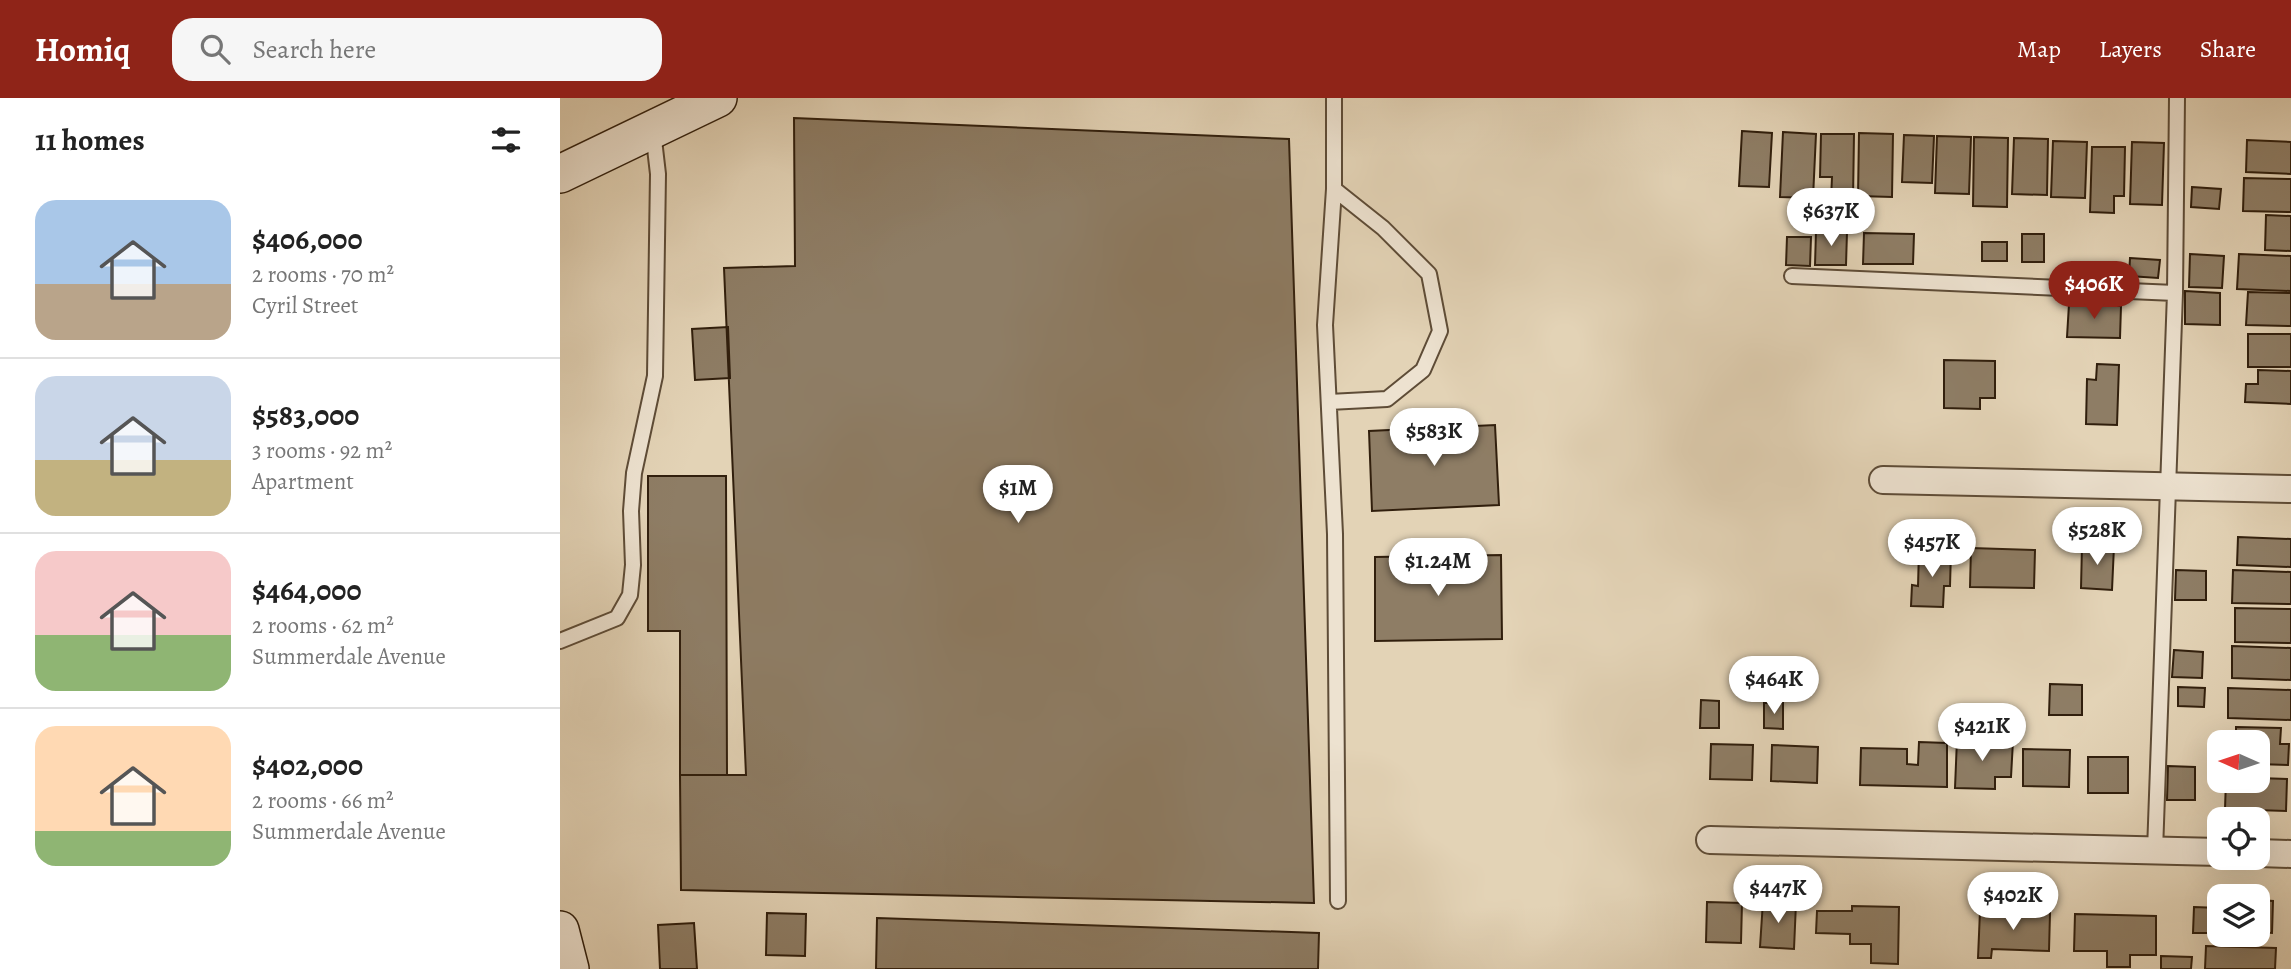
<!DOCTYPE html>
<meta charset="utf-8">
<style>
body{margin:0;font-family:Alegreya,serif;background:#f6f6f6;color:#222;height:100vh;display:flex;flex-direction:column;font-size:26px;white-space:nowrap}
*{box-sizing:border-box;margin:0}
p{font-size:23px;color:#767676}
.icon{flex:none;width:38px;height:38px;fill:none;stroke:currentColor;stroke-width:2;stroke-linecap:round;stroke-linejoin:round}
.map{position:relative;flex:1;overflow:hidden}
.sheet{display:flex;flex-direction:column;background:#fff;width:560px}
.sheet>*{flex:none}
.needle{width:46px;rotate:273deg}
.controls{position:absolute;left:1647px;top:632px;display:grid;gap:14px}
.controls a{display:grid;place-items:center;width:63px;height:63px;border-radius:14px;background:#fff;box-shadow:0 7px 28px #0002;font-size:35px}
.price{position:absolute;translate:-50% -60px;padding:0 16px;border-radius:24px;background:#fff;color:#222;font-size:23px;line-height:46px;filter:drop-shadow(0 2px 4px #0008)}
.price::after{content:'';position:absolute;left:50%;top:42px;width:21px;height:16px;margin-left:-10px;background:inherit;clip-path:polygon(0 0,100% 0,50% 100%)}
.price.current{background:#8f2418;color:#fff}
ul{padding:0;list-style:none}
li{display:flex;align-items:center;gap:21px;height:175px;padding:0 35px}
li+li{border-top:2px solid #e0e0e0}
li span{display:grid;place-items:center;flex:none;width:196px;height:140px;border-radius:21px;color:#555}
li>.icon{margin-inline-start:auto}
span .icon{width:84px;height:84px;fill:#fffc;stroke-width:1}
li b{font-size:30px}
h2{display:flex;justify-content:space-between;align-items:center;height:84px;padding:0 35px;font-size:30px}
header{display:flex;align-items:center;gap:42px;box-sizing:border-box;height:98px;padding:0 35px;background:#8f2418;color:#fff}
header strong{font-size:33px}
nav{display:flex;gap:38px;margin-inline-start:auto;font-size:24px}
.search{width:490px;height:63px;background:#f6f6f6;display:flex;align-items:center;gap:18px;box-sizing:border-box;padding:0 24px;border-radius:21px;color:#767676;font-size:26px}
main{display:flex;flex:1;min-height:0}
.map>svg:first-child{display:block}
.building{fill:#8e7d65;stroke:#311f0d;stroke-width:2}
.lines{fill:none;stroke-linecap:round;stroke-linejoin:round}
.lane-casing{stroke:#5e4c37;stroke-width:18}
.street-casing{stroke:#5e4c37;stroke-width:30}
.secondary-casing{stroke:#311f0d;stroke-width:40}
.lane{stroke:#ede2d0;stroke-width:14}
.street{stroke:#ede2d0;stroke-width:26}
.secondary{stroke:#ede2d0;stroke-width:37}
</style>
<header>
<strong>Homiq</strong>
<div class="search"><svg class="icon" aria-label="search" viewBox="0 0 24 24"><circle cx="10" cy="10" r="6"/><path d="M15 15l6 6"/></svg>Search here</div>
<nav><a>Map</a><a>Layers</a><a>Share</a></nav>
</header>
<main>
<section class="sheet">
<h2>11 homes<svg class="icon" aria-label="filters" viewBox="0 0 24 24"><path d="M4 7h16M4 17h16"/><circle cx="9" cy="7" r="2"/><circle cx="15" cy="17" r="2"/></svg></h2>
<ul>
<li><span style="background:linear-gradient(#a9c7e8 60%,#b9a48a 0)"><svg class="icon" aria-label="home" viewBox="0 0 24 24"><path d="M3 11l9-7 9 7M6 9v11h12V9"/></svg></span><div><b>$406,000</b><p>2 rooms · 70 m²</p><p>Cyril Street</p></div></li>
<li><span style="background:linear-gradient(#c9d6e8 60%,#c2b280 0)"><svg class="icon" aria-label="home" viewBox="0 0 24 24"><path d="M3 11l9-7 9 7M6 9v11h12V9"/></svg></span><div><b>$583,000</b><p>3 rooms · 92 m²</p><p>Apartment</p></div></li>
<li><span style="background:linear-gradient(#f6c9c9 60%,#8fb573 0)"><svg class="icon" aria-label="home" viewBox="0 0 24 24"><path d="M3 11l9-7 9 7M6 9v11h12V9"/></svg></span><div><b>$464,000</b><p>2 rooms · 62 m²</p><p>Summerdale Avenue</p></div></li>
<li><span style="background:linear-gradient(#ffd9b3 75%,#8fb573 0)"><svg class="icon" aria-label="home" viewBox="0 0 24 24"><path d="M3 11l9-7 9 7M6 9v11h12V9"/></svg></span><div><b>$402,000</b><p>2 rooms · 66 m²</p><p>Summerdale Avenue</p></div></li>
</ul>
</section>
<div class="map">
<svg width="1731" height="871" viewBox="0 0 1731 871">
<rect width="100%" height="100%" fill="#e3d3b6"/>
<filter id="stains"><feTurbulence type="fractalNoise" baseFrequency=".00286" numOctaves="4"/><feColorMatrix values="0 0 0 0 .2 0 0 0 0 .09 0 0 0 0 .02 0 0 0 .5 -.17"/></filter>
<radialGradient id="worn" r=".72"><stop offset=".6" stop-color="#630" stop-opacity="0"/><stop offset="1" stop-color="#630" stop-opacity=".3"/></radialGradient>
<!-- building -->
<path class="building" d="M 234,20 L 729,41 L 754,805 L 121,792 L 120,677 L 186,677 L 164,170 L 235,168 Z
M 1182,33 L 1212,35 L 1209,89 L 1179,88 Z
M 1223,34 L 1256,36 L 1253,100 L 1220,99 Z
M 1299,35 L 1333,36 L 1332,99 L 1298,98 Z
M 1261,36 L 1294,36 L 1293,102 L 1271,102 L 1272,79 L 1260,79 Z
M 1344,37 L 1374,38 L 1372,85 L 1342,84 Z
M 1377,38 L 1411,39 L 1409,96 L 1375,95 Z
M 1414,39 L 1448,40 L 1447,109 L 1413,108 Z
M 1454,40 L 1488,41 L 1487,97 L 1452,96 Z
M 1687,42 L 1731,44 L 1731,76 L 1686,74 Z
M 1493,43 L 1527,44 L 1525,100 L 1491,99 Z
M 1572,44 L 1604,45 L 1602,107 L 1570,106 Z
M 1532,49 L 1565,49 L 1564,98 L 1554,98 L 1554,115 L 1530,114 Z
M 1684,80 L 1731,81 L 1731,114 L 1683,113 Z
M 1632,89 L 1661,91 L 1659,111 L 1631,109 Z
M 1706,117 L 1731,118 L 1731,153 L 1705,152 Z
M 1256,133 L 1287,134 L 1286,167 L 1255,167 Z
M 1304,135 L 1354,136 L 1353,166 L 1303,166 Z
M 1462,136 L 1484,136 L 1484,164 L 1462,164 Z
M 1227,139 L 1251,139 L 1250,168 L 1226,167 Z
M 1422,144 L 1447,144 L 1447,163 L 1422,163 Z
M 1630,156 L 1664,158 L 1662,190 L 1629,189 Z
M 1679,156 L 1731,158 L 1731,193 L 1677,191 Z
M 1570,160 L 1600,162 L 1598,180 L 1569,178 Z
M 1625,193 L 1660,195 L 1660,227 L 1625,226 Z
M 1688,194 L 1731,195 L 1731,228 L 1686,227 Z
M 1509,206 L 1561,208 L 1560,240 L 1507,239 Z
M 168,229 L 170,280 L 135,282 L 132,231 Z
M 1688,236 L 1731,236 L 1731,269 L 1688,269 Z
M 1384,262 L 1435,263 L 1435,300 L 1420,300 L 1420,311 L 1384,310 Z
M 1537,266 L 1559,267 L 1557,327 L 1526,326 L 1527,281 L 1536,282 Z
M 1698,272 L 1731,273 L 1731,306 L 1685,304 L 1686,286 L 1698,286 Z
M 935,327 L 939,407 L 812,413 L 809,333 Z
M 88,378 L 166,378 L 167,677 L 120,677 L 120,533 L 88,533 Z
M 1678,439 L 1731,441 L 1731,469 L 1677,467 Z
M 1522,447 L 1554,448 L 1552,492 L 1521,490 Z
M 1411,450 L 1475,452 L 1474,490 L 1410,489 Z
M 1359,452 L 1391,453 L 1390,488 L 1384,488 L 1383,509 L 1351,508 L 1352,487 L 1358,488 Z
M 941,457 L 942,541 L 815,543 L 815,459 Z
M 1616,472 L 1646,473 L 1646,502 L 1615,502 Z
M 1673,472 L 1731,474 L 1731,506 L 1672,505 Z
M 1675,510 L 1731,511 L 1731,545 L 1675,544 Z
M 1672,548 L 1731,550 L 1731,582 L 1672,580 Z
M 1614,552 L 1643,554 L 1642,580 L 1612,579 Z
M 1490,586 L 1522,587 L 1522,617 L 1489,617 Z
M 1618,589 L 1645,590 L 1644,609 L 1618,608 Z
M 1668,590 L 1731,592 L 1731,622 L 1668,620 Z
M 1141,602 L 1159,603 L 1159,630 L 1140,630 Z
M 1204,605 L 1223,605 L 1223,631 L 1204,630 Z
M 1676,629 L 1721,630 L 1720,646 L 1729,646 L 1728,667 L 1698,666 L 1698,644 L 1676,644 Z
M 1397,641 L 1453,643 L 1451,679 L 1435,679 L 1435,691 L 1395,690 Z
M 1359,644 L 1387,645 L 1387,689 L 1300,687 L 1301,650 L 1347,651 L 1347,666 L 1358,667 Z
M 1151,646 L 1193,647 L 1192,682 L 1150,681 Z
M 1212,647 L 1258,649 L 1257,685 L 1211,683 Z
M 1463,651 L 1510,652 L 1509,689 L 1463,688 Z
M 1528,659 L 1568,659 L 1568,695 L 1528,695 Z
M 1608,668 L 1635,669 L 1635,702 L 1607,702 Z
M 1698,680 L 1727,681 L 1726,713 L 1665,711 L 1666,682 L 1698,682 Z
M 1698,802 L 1713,803 L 1712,835 L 1698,834 Z
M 1203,803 L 1236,805 L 1234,851 L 1200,849 Z
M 1147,804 L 1182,805 L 1181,845 L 1146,844 Z
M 1292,808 L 1339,809 L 1338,866 L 1311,865 L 1311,846 L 1290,846 L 1290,836 L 1256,835 L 1257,813 L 1292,813 Z
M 1634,809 L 1659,810 L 1659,833 L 1652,833 L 1652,835 L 1633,835 Z
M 1420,813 L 1490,815 L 1489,853 L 1432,851 L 1431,860 L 1418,860 Z
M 207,815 L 246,816 L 245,858 L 206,857 Z
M 1515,816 L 1596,818 L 1596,857 L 1570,857 L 1570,869 L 1547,869 L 1547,853 L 1514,853 Z
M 317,820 L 759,835 L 758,871 L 316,871 Z
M 134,825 L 137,871 L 100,871 L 98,827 Z
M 1646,848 L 1716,850 L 1715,871 L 1645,871 Z
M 1601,858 L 1632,859 L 1631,871 L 1601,871 Z"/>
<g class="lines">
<!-- lane casing -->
<g class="lane-casing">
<path id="lane" d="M 774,0 L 774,91 L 765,227 L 775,436 L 778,803
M 1232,178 L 1615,195
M 769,304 L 827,301 L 863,272 L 880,233 L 869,176 L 823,130 L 774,91
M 0,543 L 57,520 L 70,497 L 73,467 L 71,413 L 74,375 L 95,278 L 98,76 L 93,33
M 1595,753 L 1615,195 L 1617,0"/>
</g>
<!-- street casing -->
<g class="street-casing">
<path id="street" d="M 1323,382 L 1731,391
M 1150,742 L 1659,754
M 1698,755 L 1731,756"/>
</g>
<!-- secondary casing -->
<g class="secondary-casing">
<path id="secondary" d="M 0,76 L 158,0
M 0,832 L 10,871"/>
</g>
<!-- lane -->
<use href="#lane" class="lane"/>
<!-- street -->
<use href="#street" class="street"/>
<!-- secondary -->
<use href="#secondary" class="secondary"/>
</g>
<rect width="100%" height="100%" filter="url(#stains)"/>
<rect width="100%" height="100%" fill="url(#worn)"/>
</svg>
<div class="controls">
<a><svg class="needle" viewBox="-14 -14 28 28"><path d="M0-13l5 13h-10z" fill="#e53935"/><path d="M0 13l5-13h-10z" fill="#767676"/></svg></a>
<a><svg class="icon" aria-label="locate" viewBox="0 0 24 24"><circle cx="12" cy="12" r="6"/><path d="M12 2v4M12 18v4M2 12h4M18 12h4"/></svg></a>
<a><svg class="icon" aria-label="layers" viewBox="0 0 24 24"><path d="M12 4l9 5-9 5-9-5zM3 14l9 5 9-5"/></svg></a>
</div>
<b class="price" style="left:1271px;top:150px">$637K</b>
<b class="price current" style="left:1534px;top:223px">$406K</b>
<b class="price" style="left:874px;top:370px">$583K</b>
<b class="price" style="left:458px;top:427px">$1M</b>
<b class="price" style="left:1537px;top:469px">$528K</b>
<b class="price" style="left:1372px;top:481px">$457K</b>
<b class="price" style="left:878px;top:500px">$1.24M</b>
<b class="price" style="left:1214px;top:618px">$464K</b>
<b class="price" style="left:1422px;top:665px">$421K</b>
<b class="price" style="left:1218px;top:827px">$447K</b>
<b class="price" style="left:1453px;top:834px">$402K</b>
</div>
</main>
